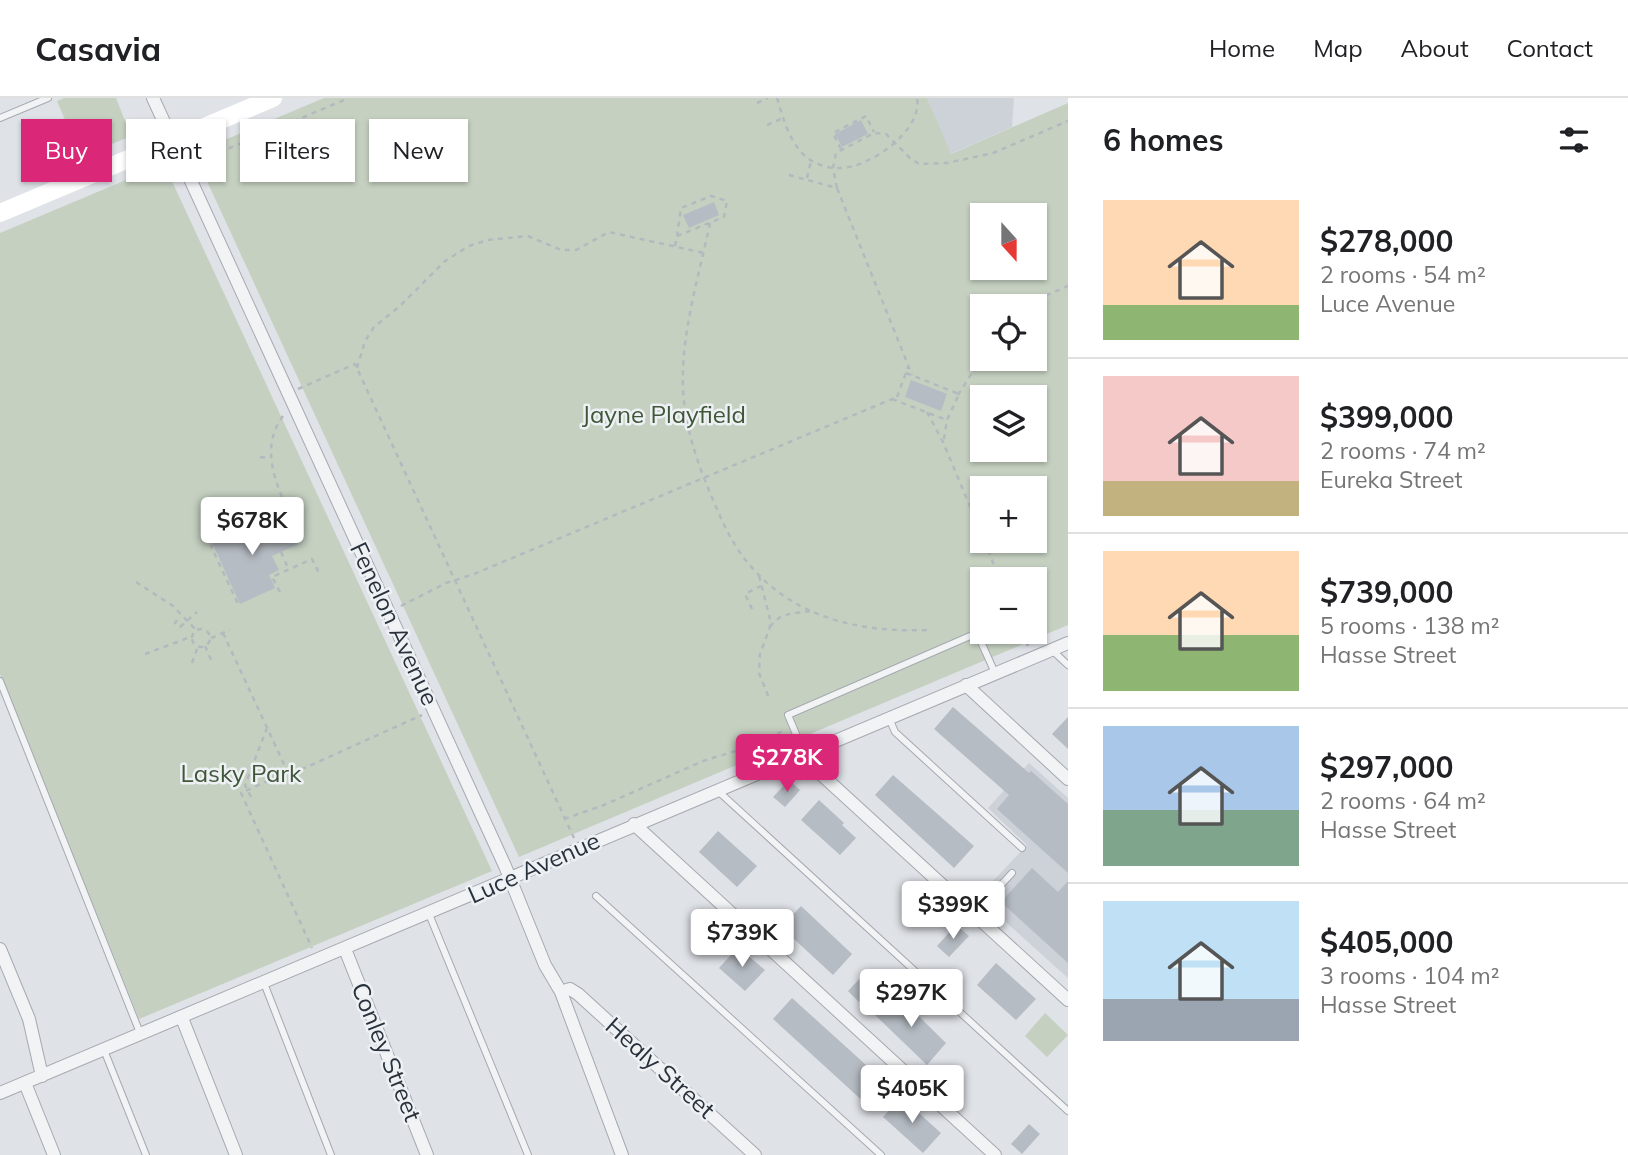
<!DOCTYPE html>
<meta charset="utf-8">
<style>
body{margin:0;font-family:Mulish,sans-serif;background:#f2f2f2;color:#202124;height:100vh;display:flex;flex-direction:column;font-size:26px;white-space:nowrap}
*{box-sizing:border-box;margin:0}
p{font-size:23px;color:#757577}
.icon{flex:none;width:38px;height:38px;fill:none;stroke:currentColor;stroke-width:2;stroke-linecap:round;stroke-linejoin:round}
.map{position:relative;flex:1;overflow:hidden}
.details{display:flex;flex-direction:column;background:#fff;width:560px}
.details>*{flex:none}
.top-card{position:absolute;left:21px;top:21px;width:665px;height:63px;display:flex;gap:14px}
.needle{width:46px;rotate:159deg}
.tools{position:absolute;left:970px;top:105px;display:grid;gap:14px}
.tools a{display:grid;place-items:center;width:77px;height:77px;border-radius:0px;background:#fff;box-shadow:0 2px 5px #0004;font-size:35px}
.price{position:absolute;translate:-50% -60px;padding:0 16px;border-radius:7px;background:#fff;color:#222;font-size:23px;line-height:46px;filter:drop-shadow(0 2px 4px #0008)}
.price::after{content:'';position:absolute;left:50%;top:42px;width:21px;height:16px;margin-left:-10px;background:inherit;clip-path:polygon(0 0,100% 0,50% 100%)}
.price.active{background:#db2777;color:#fff}
ul{padding:0;list-style:none}
li{display:flex;align-items:center;gap:21px;height:175px;padding:0 35px}
li+li{border-top:2px solid #e0e0e0}
li span{display:grid;place-items:center;flex:none;width:196px;height:140px;border-radius:0px;color:#555}
li>.icon{margin-inline-start:auto}
span .icon{width:84px;height:84px;fill:#fffc;stroke-width:1}
li b{font-size:30px}
h2{display:flex;justify-content:space-between;align-items:center;height:84px;padding:0 35px;font-size:30px}
.pill{padding:0 24px;border-radius:0px;background:#fff;box-shadow:0 2px 5px #0004;font-size:24px;line-height:63px}
.pill.active{background:#db2777;color:#fff}
header{display:flex;align-items:center;gap:42px;box-sizing:border-box;height:98px;padding:0 35px;background:#fff;border-bottom:2px solid #e0e0e0}
header strong{font-size:33px}
nav{display:flex;gap:38px;margin-inline-start:auto;font-size:24px}
main{display:flex;flex:1;min-height:0}
.map>svg:first-child{display:block}
.built{fill:#cdd1d8}
.green{fill:#c5d0c1;fill-rule:evenodd}
.building{fill:#b6bcc3}
.lines{fill:none;stroke-linecap:round;stroke-linejoin:round}
.lane-casing{stroke:#a5a9b0;stroke-width:8}
.street-casing{stroke:#a5a9b0;stroke-width:14}
.path{stroke:#b5b9be;stroke-width:2.5;stroke-dasharray:5 5;stroke-linecap:butt}
.lane{stroke:#f1f3f5;stroke-width:6}
.street{stroke:#f1f3f5;stroke-width:12}
.secondary{stroke:#fff;stroke-width:18}
.labels{text-anchor:middle;stroke-width:5;stroke-linejoin:round;paint-order:stroke}
.park-label{font-size:24px;fill:#3f5638;stroke:#eef1f4}
.street-label{font-size:24px;fill:#29313c;stroke:#eef1f4}
</style>
<header>
<strong>Casavia</strong>
<nav><a>Home</a><a>Map</a><a>About</a><a>Contact</a></nav>
</header>
<main>
<div class="map">
<svg width="1068" height="1057" viewBox="0 0 1068 1057">
<rect width="100%" height="100%" fill="#dfe2e7"/>
<!-- built -->
<path class="built" d="M 927,0 L 1014,0 L 1012,29 L 950,56 Z
M 1029,665 L 1068,700 L 1068,880 L 978,799 L 1027,747 L 988,710 Z"/>
<!-- green -->
<path class="green" d="M 64,0 L 116,0 L 131,38 L 81,59 L 57,3 Z
M 324,0 L 927,0 L 951,56 L 1068,5 L 1068,527 L 519,759 L 194,55 ZM 982,117 L 1034,117 L 1034,170 L 982,170 ZM 982,208 L 1034,208 L 1034,261 L 982,261 ZM 982,299 L 1034,299 L 1034,352 L 982,352 ZM 982,390 L 1034,390 L 1034,443 L 982,443 ZM 982,481 L 1034,481 L 1034,534 L 982,534 Z
M 164,66 L 492,773 L 139,921 L 0,576 L 0,135 Z
M 1045,915 L 1068,937 L 1047,959 L 1025,938 Z"/>
<!-- building -->
<path class="building" d="M 861,22 L 868,36 L 842,49 L 835,36 Z
M 714,104 L 719,117 L 689,130 L 683,117 Z
M 911,282 L 947,296 L 941,313 L 905,299 Z
M 255,422 L 262,437 L 289,424 L 299,446 L 272,458 L 279,472 L 269,477 L 275,490 L 240,506 L 210,440 L 244,424 L 245,426 Z
M 953,609 L 1029,675 L 1031,673 L 1068,706 L 1068,775 L 997,711 L 1009,697 L 934,631 Z
M 1068,619 L 1068,651 L 1052,636 Z
M 893,677 L 974,748 L 954,770 L 875,697 Z
M 789,682 L 800,692 L 785,709 L 773,699 Z
M 819,702 L 844,725 L 842,727 L 856,740 L 840,757 L 801,722 Z
M 718,733 L 757,768 L 737,789 L 699,754 Z
M 1032,770 L 1058,794 L 1068,783 L 1068,865 L 1001,804 Z
M 801,808 L 852,856 L 833,877 L 781,829 Z
M 956,827 L 969,838 L 949,859 L 937,848 Z
M 738,849 L 765,872 L 745,893 L 719,870 Z
M 996,865 L 1036,901 L 1016,922 L 977,887 Z
M 868,872 L 879,882 L 859,904 L 848,893 Z
M 895,895 L 946,945 L 927,967 L 875,917 Z
M 792,900 L 886,985 L 866,1006 L 773,921 Z
M 901,999 L 941,1035 L 923,1055 L 883,1019 Z
M 1029,1026 L 1040,1036 L 1022,1056 L 1011,1046 Z"/>
<g class="lines">
<!-- lane casing -->
<g class="lane-casing">
<path id="lane" d="M 0,20 L 48,0
M 1053,553 L 1068,567
M 0,583 L 140,935
M 889,620 L 895,634 L 1022,750
M 804,655 L 788,617 L 977,535 L 995,575
M 718,693 L 1068,1013
M 596,798 L 881,1057
M 429,816 L 528,1057
M 974,816 L 1012,775
M 264,885 L 331,1057
M 104,952 L 146,1057"/>
</g>
<!-- street casing -->
<g class="street-casing">
<path id="street" d="M 153,0 L 505,768 L 545,867 L 561,894 L 622,1057
M 966,587 L 1068,681
M 804,655 L 811,667 L 1068,902
M 634,726 L 995,1057
M 0,851 L 29,921 L 42,978
M 345,851 L 427,1057
M 561,894 L 570,891 L 578,896 L 755,1057
M 182,920 L 236,1057
M 25,985 L 54,1057
M 0,995 L 1068,545"/>
</g>
<!-- path -->
<path class="path" d="M 777,0 C 783,20 789,43 805,58 C 814,66 829,71 840,70 C 870,70 923,32 917,0
M 757,5 L 768,0
M 767,27 L 783,20
M 841,51 L 833,35 L 866,18 L 874,34
M 201,62 L 349,0
M 789,77 L 837,90 L 912,277
M 807,80 L 811,63
M 837,90 L 833,70 L 836,55 L 874,35 L 886,36 L 910,60 L 919,66 L 947,65 L 993,55 L 1068,23
M 710,125 C 700,173 685,222 683,271 C 681,313 692,351 708,390 C 718,414 728,439 744,460 C 790,520 859,535 930,532
M 675,148 L 677,138 L 724,119 L 727,103 L 711,98 L 681,110 L 677,138
M 1029,208 L 1040,200 L 1068,188
M 357,270 L 365,243 L 374,229 L 400,208 L 445,163 L 469,148 L 488,142 L 528,138 L 561,152 L 576,152 L 609,134 L 704,155
M 906,275 L 959,296 L 947,322 L 944,341
M 298,291 L 355,266 L 574,740
M 958,297 L 982,259
M 897,299 L 908,269
M 892,301 L 947,322
M 927,314 L 943,344 L 982,437
M 283,318 C 260,349 275,384 289,415
M 260,359 L 270,360
M 984,443 L 1000,481
M 213,447 L 211,448 L 238,506
M 281,454 L 288,470
M 759,478 L 770,521 L 770,529 L 760,556 L 759,575 L 769,600
M 136,484 L 173,508 L 197,533
M 280,494 L 272,479 L 312,461 L 320,477
M 401,508 L 446,485 L 474,476 L 897,299
M 752,511 L 745,496 L 761,488
M 177,522 L 175,525 L 180,529 L 197,514
M 770,529 C 780,514 794,516 810,513
M192 540a9 9 0 1 1 18 0a9 9 0 1 1-18 0Z
M 1022,534 L 1029,550
M 223,535 L 289,677 L 422,617
M 211,540 L 230,532
M 205,548 L 212,564
M 145,556 L 193,538
M 192,565 L 198,548
M 287,674 L 241,695 L 312,850
M 251,699 L 245,687 L 267,630
M 564,721 L 604,707 L 703,663 L 742,651 L 783,633"/>
<!-- lane -->
<use href="#lane" class="lane"/>
<!-- street -->
<use href="#street" class="street"/>
<!-- secondary -->
<path class="secondary" d="M 0,115 L 273,0"/>
</g>
<g class="labels">
<!-- park labels -->
<g class="park-label">
<text x="664" y="325">Jayne Playfield</text>
<text x="241" y="684">Lasky Park</text>
</g>
<!-- street labels -->
<g class="street-label">
<text transform="translate(394 526) rotate(65)" y="8">Fenelon Avenue</text>
<text transform="translate(534 770) rotate(-24)" y="8">Luce Avenue</text>
<text transform="translate(386 954) rotate(68)" y="8">Conley Street</text>
<text transform="translate(660 970) rotate(42)" y="8">Healy Street</text>
</g>
</g>
</svg>
<div class="tools">
<a><svg class="needle" viewBox="-14 -14 28 28"><path d="M0-13l5 13h-10z" fill="#e53935"/><path d="M0 13l5-13h-10z" fill="#757577"/></svg></a>
<a><svg class="icon" aria-label="locate" viewBox="0 0 24 24"><circle cx="12" cy="12" r="6"/><path d="M12 2v4M12 18v4M2 12h4M18 12h4"/></svg></a>
<a><svg class="icon" aria-label="layers" viewBox="0 0 24 24"><path d="M12 4l9 5-9 5-9-5zM3 14l9 5 9-5"/></svg></a>
<a>+</a>
<a>−</a>
</div>
<b class="price" style="left:252px;top:459px">$678K</b>
<b class="price active" style="left:787px;top:696px">$278K</b>
<b class="price" style="left:953px;top:843px">$399K</b>
<b class="price" style="left:742px;top:871px">$739K</b>
<b class="price" style="left:911px;top:931px">$297K</b>
<b class="price" style="left:912px;top:1027px">$405K</b>
<div class="top-card">
<a class="pill active">Buy</a>
<a class="pill">Rent</a>
<a class="pill">Filters</a>
<a class="pill">New</a>
</div>
</div>
<section class="details">
<h2>6 homes<svg class="icon" aria-label="filters" viewBox="0 0 24 24"><path d="M4 7h16M4 17h16"/><circle cx="9" cy="7" r="2"/><circle cx="15" cy="17" r="2"/></svg></h2>
<ul>
<li><span style="background:linear-gradient(#ffd9b3 75%,#8fb573 0)"><svg class="icon" aria-label="home" viewBox="0 0 24 24"><path d="M3 11l9-7 9 7M6 9v11h12V9"/></svg></span><div><b>$278,000</b><p>2 rooms · 54 m²</p><p>Luce Avenue</p></div></li>
<li><span style="background:linear-gradient(#f6c9c9 75%,#c2b280 0)"><svg class="icon" aria-label="home" viewBox="0 0 24 24"><path d="M3 11l9-7 9 7M6 9v11h12V9"/></svg></span><div><b>$399,000</b><p>2 rooms · 74 m²</p><p>Eureka Street</p></div></li>
<li><span style="background:linear-gradient(#ffd9b3 60%,#8fb573 0)"><svg class="icon" aria-label="home" viewBox="0 0 24 24"><path d="M3 11l9-7 9 7M6 9v11h12V9"/></svg></span><div><b>$739,000</b><p>5 rooms · 138 m²</p><p>Hasse Street</p></div></li>
<li><span style="background:linear-gradient(#a9c7e8 60%,#7fa58c 0)"><svg class="icon" aria-label="home" viewBox="0 0 24 24"><path d="M3 11l9-7 9 7M6 9v11h12V9"/></svg></span><div><b>$297,000</b><p>2 rooms · 64 m²</p><p>Hasse Street</p></div></li>
<li><span style="background:linear-gradient(#bfe0f5 70%,#9aa5b1 0)"><svg class="icon" aria-label="home" viewBox="0 0 24 24"><path d="M3 11l9-7 9 7M6 9v11h12V9"/></svg></span><div><b>$405,000</b><p>3 rooms · 104 m²</p><p>Hasse Street</p></div></li>
</ul>
</section>
</main>
